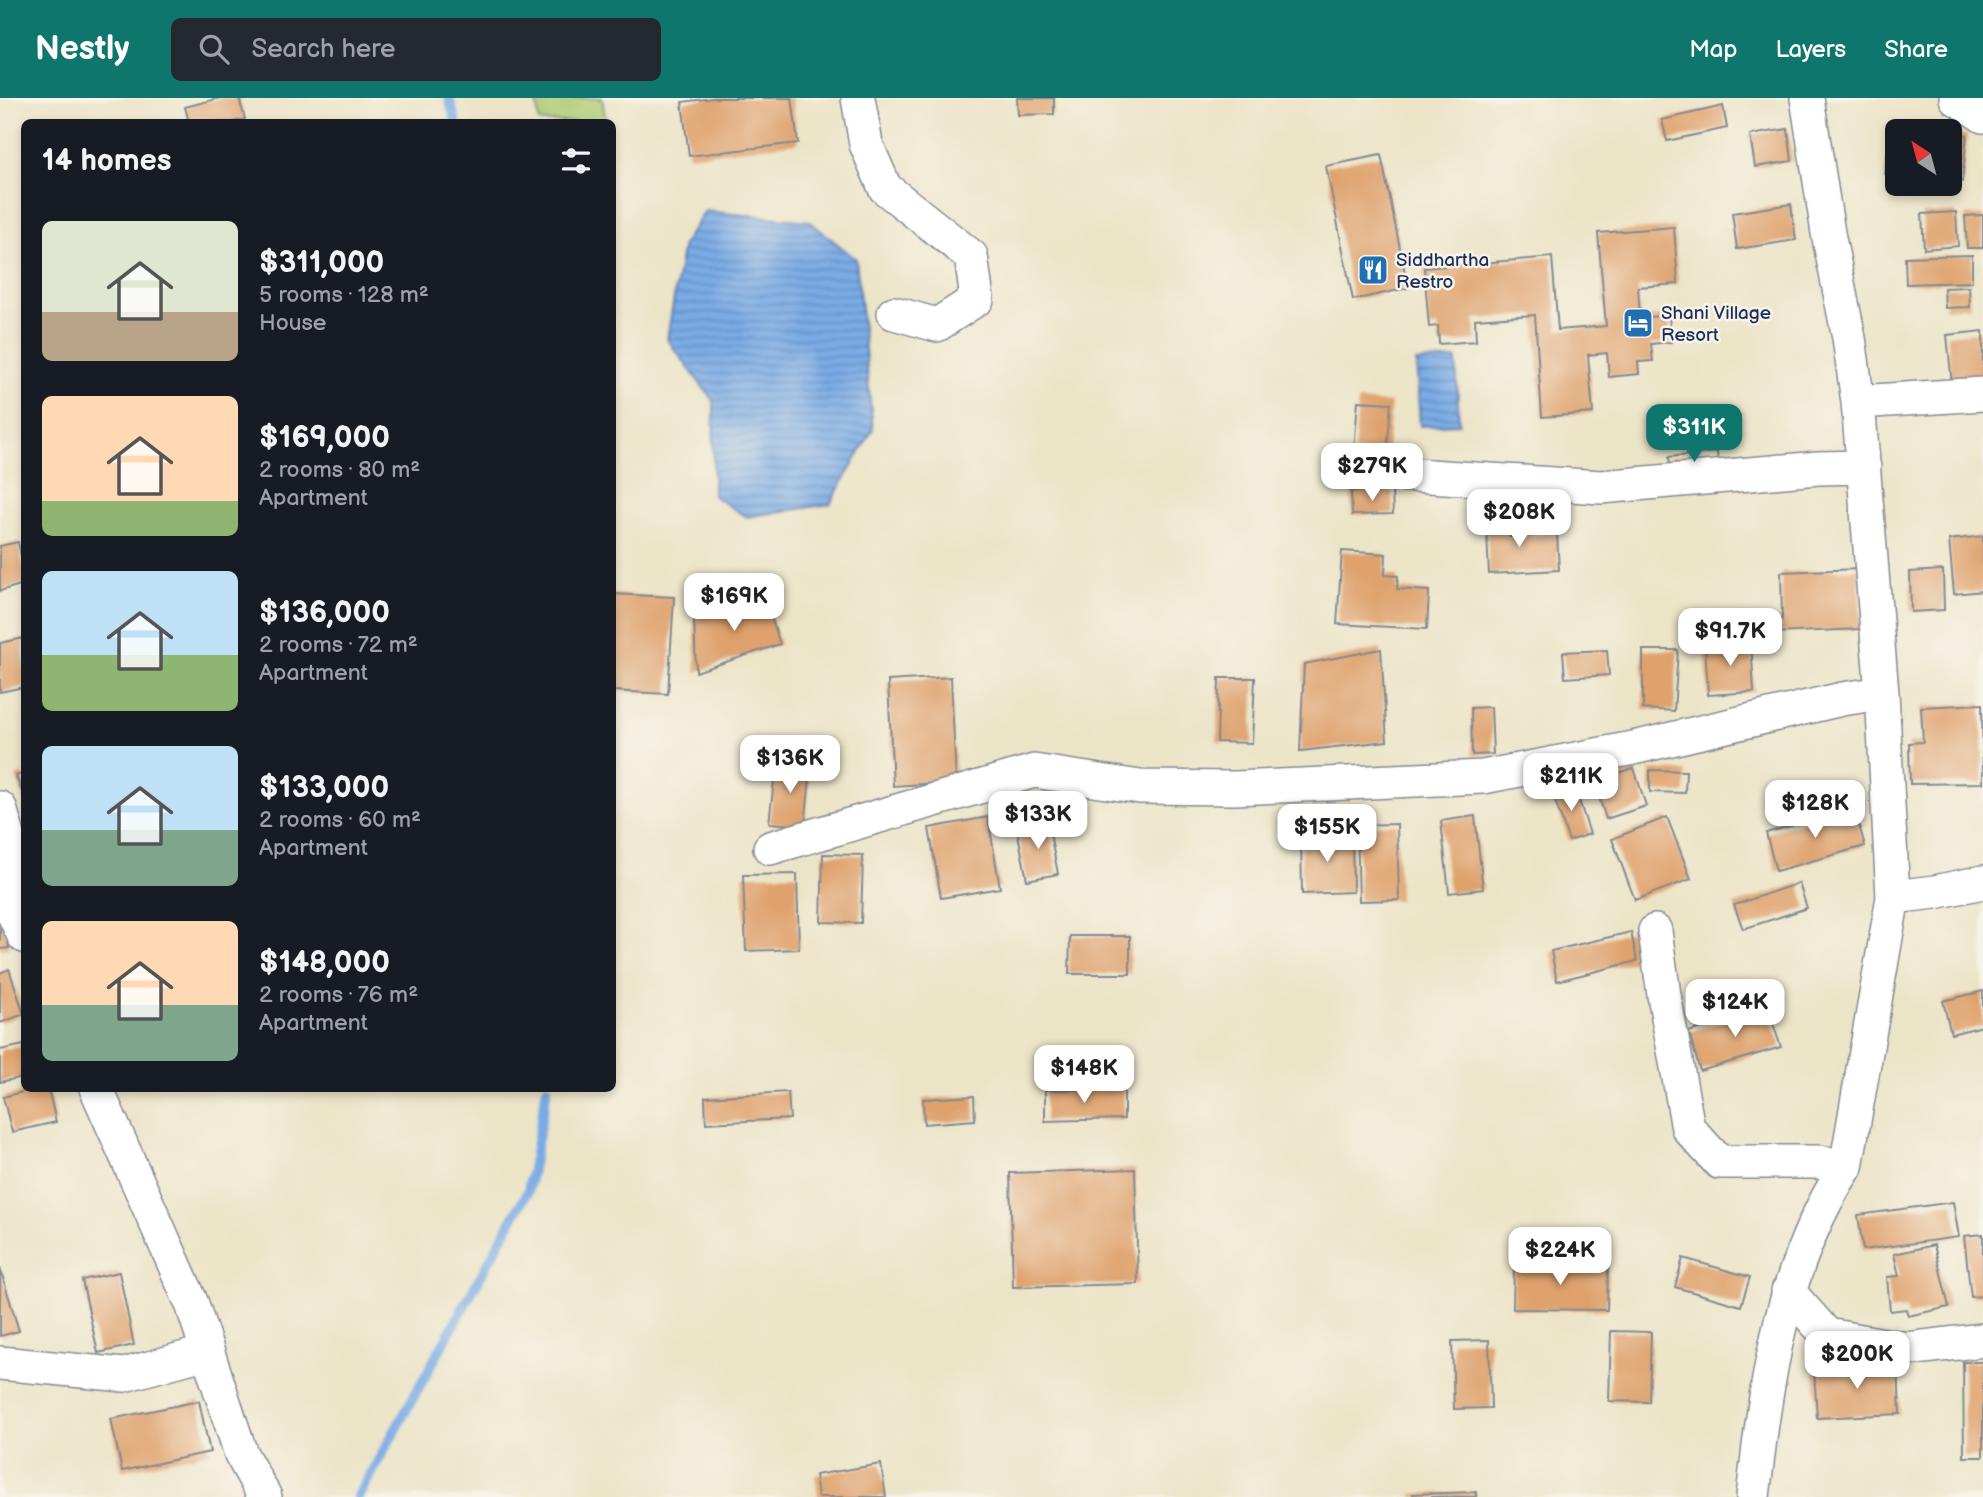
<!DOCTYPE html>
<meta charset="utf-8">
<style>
body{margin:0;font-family:"Balsamiq Sans",sans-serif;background:#242831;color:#f1f3f6;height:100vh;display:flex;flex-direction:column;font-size:26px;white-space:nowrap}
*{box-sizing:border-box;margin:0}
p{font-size:23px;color:#9ea1a6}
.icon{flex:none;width:38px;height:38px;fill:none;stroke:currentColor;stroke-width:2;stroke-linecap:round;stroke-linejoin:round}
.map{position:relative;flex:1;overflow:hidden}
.drawer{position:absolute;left:21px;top:21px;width:595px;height:973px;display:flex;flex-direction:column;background:#171b24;border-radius:10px;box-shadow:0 4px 10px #0003}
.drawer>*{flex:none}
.needle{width:46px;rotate:324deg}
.tools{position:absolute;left:1885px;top:21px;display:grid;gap:14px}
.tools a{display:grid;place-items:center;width:77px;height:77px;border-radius:10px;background:#171b24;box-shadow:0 4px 10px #0003;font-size:35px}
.price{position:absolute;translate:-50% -60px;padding:0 16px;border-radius:14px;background:#fff;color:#222;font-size:23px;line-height:46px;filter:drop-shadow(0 2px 4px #0008)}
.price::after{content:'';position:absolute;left:50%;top:42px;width:21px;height:16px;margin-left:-10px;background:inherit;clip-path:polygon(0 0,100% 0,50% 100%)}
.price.active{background:#0f766e;color:#fff}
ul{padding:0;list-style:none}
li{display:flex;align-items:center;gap:21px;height:175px;padding:0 21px}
li span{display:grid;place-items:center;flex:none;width:196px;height:140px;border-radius:10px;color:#555}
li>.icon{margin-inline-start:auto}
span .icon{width:84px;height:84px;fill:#fffc;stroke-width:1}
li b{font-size:30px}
h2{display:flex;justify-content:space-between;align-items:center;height:84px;padding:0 21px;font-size:30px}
header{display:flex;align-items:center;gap:42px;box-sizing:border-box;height:98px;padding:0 35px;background:#0f766e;color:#fff}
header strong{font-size:33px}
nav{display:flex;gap:38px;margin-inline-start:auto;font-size:24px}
.search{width:490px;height:63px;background:#242831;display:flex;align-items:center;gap:18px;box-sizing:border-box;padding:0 24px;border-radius:10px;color:#9ea1a6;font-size:26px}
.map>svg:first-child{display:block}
.park{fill:#adcb73;stroke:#647d68;stroke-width:2}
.water{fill:url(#water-rules);stroke:#4a6da2;stroke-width:2}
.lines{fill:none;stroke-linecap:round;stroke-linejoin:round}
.stream{stroke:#7aabe5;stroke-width:10}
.building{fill:#dfa26d}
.minor-casing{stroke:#848a92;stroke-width:36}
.minor{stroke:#fff;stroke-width:33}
.labels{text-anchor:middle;stroke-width:5;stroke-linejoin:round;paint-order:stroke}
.poi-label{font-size:19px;fill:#1b2f5e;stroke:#f7f3e8;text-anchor:start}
</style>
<header>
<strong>Nestly</strong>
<div class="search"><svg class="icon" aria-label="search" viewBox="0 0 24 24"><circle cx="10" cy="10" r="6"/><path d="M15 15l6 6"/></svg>Search here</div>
<nav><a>Map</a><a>Layers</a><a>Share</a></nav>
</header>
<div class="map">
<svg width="1983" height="1399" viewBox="0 0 1983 1399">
<defs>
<pattern id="water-rules" width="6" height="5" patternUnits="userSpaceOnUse" patternTransform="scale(1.75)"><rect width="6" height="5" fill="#7aabe5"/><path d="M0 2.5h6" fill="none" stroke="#638cbd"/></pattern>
</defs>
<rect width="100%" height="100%" fill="#f7f3e8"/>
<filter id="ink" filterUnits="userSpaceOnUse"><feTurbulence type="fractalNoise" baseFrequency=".0143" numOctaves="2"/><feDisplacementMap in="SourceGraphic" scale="14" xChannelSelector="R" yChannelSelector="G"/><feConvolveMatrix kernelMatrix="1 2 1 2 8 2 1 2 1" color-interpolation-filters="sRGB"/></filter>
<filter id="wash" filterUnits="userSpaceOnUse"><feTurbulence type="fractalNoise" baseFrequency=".00686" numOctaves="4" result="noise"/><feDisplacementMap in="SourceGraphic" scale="28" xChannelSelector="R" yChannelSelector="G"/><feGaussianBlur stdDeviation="1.57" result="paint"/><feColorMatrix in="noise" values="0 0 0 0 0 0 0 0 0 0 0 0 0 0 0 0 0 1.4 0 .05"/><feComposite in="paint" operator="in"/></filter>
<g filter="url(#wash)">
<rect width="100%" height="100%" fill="#ece4c7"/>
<!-- park -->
<path class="park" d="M 536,0 L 602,0 L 606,24 L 539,24 Z"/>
<!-- water -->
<path class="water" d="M 705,113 L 809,123 L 856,161 L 873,331 L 830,406 L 747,419 L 713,398 L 714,304 L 667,241 L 683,146 Z
M 1456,261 L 1459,326 L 1420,328 L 1416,264 Z"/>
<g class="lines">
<!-- stream -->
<path class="stream" d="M 449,0 L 456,24
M 358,1399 L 528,1093 L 547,990"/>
</g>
<g id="blocks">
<!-- building -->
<path class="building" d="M 220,0 L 239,0 L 245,21 L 233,24 L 189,24 L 185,9 Z
M 713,0 L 792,0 L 798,45 L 689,58 L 682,4 Z
M 1017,0 L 1054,0 L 1054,16 L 1018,17 Z
M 1723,8 L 1727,30 L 1667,43 L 1662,22 Z
M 1891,30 L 1909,31 L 1908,33 L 1897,33 L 1897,78 L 1885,76 Z
M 1788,31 L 1792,63 L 1755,69 L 1750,37 Z
M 1950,36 L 1967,37 L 1962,84 L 1950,83 Z
M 1381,57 L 1408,190 L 1353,202 L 1326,68 Z
M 1791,106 L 1796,142 L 1737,151 L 1732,115 Z
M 1956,114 L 1958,148 L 1924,151 L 1922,116 Z
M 1983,117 L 1983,150 L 1967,150 L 1965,118 Z
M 1674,129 L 1678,186 L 1638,189 L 1640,220 L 1669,217 L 1671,244 L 1651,246 L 1653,263 L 1638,264 L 1639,276 L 1609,279 L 1607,255 L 1588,257 L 1593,315 L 1542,319 L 1535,217 L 1475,221 L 1476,243 L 1439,246 L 1438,228 L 1429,229 L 1424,170 L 1552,159 L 1558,232 L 1606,228 L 1598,135 Z
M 1972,157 L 1972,184 L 1906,186 L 1905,159 Z
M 1969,189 L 1970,209 L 1945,210 L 1944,190 Z
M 1983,233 L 1983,285 L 1952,287 L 1947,237 Z
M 1358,303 L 1391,305 L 1387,356 L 1354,353 Z
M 1717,354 L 1719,374 L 1671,378 L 1669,359 Z
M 1392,392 L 1393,416 L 1352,417 L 1351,393 Z
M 1509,415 L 1510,439 L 1557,436 L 1559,472 L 1489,476 L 1486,416 Z
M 1983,438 L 1983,493 L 1954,496 L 1949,442 Z
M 18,444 L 24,471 L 24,486 L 0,493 L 0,448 Z
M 1342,453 L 1386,456 L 1385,477 L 1398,478 L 1397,491 L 1429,493 L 1427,531 L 1337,526 Z
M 1859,471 L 1861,531 L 1774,535 L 1782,521 L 1781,474 Z
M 1943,472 L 1944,512 L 1911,514 L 1910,474 Z
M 612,496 L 674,499 L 668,596 L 612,593 Z
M 764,497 L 780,546 L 696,574 L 694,521 Z
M 24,540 L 24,589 L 0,594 L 0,545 Z
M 1751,542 L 1754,594 L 1708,597 L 1705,545 Z
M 1381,551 L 1387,643 L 1300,653 L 1304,566 Z
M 1607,552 L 1609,577 L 1565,580 L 1563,554 Z
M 1643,552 L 1678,552 L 1674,613 L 1643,611 Z
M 951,579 L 956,684 L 893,688 L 888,583 Z
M 1219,580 L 1255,580 L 1252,645 L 1217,644 Z
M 1982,606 L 1983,685 L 1910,686 L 1909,645 L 1923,644 L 1921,609 Z
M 1491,609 L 1493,656 L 1472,657 L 1471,610 Z
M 776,666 L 811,670 L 805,728 L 769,725 Z
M 1634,670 L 1646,708 L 1606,721 L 1594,683 Z
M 1650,672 L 1686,673 L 1685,695 L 1650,694 Z
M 24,675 L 24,699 L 16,678 Z
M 1574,687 L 1590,736 L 1569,743 L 1552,694 Z
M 1854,710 L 1865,748 L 1776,773 L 1766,735 Z
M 1475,718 L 1483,791 L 1449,795 L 1441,723 Z
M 988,719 L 1000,790 L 941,800 L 929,730 Z
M 1667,719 L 1691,781 L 1635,802 L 1612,741 Z
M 1048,725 L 1058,776 L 1027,782 L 1017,731 Z
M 1397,726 L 1399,802 L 1359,803 L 1357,727 Z
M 1352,737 L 1353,794 L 1302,796 L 1301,739 Z
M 823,756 L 863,757 L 861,825 L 821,824 Z
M 797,776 L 799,851 L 746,853 L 743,777 Z
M 1799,785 L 1807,810 L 1743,831 L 1734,807 Z
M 4,817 L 9,850 L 0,851 L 0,818 Z
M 1631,834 L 1637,863 L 1557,883 L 1551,853 Z
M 1070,838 L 1130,838 L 1130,876 L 1069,876 Z
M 9,871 L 24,916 L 0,925 L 0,875 Z
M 1983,893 L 1983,928 L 1951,936 L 1943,903 Z
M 1767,909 L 1781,949 L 1700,973 L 1689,934 Z
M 24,947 L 24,979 L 0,984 L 0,952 Z
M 37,990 L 48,990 L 56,1024 L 12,1034 L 3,999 Z
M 1124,991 L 1124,1021 L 1045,1023 L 1045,992 Z
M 788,994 L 790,1021 L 706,1025 L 705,999 Z
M 974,998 L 975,1022 L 924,1026 L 923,1001 Z
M 1135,1071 L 1138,1186 L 1013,1189 L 1010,1075 Z
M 1953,1104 L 1959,1139 L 1863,1152 L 1858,1117 Z
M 1983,1136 L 1983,1198 L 1971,1199 L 1964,1138 Z
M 1934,1147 L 1949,1209 L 1908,1218 L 1906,1211 L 1890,1213 L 1887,1179 L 1899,1178 L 1894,1156 Z
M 1683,1160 L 1750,1179 L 1741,1208 L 1675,1189 Z
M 1514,1166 L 1608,1167 L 1607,1212 L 1513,1211 Z
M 0,1170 L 19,1233 L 0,1238 Z
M 119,1174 L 134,1247 L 98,1255 L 82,1182 Z
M 1611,1233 L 1651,1234 L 1649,1304 L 1609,1303 Z
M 1489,1242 L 1491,1310 L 1454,1311 L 1452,1243 Z
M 1963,1264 L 1983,1264 L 1983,1359 L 1964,1359 Z
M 1898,1266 L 1900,1316 L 1817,1320 L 1814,1271 Z
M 199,1303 L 210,1354 L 122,1373 L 111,1321 Z
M 881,1366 L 886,1399 L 818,1399 L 815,1377 Z
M 1476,1394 L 1476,1399 L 1413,1399 L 1413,1396 Z"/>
</g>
</g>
<g filter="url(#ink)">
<use href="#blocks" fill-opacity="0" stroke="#848a92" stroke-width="2"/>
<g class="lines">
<!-- minor casing -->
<g class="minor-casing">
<path id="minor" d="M 858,0 L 866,46 L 885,90 L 971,158 L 977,201 L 937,227 L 894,215
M 1956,0 L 1983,18
M 1858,304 L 1983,296
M 1398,376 L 1601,389 L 1818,370 L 1864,369
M 0,710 L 10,744 L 10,808 L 24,838
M 770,750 L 1034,673 L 1140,689 L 1235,690 L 1483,679 L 1633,650 L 1842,601 L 1882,595
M 1893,799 L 1935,794 L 1983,784
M 1655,833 L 1664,897 L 1688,1030 L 1719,1064 L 1819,1064 L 1846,1069
M 96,990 L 192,1206 L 241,1356 L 265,1399
M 1788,1193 L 1827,1237 L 1907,1251 L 1983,1242
M 0,1265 L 124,1277 L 207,1254
M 1753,1399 C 1766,1284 1781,1168 1846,1069 L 1893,799 L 1882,595 L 1858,304 L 1849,240 L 1828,135 L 1807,0"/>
</g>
<!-- minor -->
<use href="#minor" class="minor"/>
</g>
</g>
<!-- icons -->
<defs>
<g id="restaurant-square" transform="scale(1.575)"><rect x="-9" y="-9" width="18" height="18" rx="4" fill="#1f6fb2" stroke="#f7f3e8"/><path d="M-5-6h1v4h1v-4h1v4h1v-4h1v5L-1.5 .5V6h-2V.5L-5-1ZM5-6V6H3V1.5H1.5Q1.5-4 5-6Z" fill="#fff"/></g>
<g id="hotel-square" transform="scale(1.575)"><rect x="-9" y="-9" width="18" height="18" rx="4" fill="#1f6fb2" stroke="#f7f3e8"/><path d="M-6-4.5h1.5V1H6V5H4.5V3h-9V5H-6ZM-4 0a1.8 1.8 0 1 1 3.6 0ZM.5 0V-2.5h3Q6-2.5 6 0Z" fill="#fff"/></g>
</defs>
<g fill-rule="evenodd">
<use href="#restaurant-square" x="1373" y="172"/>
<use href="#hotel-square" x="1638" y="225"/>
</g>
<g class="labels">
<!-- poi labels -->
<g class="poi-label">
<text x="1396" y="168">Siddhartha<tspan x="1396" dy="22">Restro</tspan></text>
<text x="1661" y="221">Shani Village<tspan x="1661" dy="22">Resort</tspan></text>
</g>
</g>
</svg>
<div class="tools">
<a><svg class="needle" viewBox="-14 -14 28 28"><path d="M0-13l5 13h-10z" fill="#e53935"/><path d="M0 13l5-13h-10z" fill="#9ea1a6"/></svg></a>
</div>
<b class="price active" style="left:1694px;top:366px">$311K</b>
<b class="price" style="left:1372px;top:405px">$279K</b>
<b class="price" style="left:1519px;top:451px">$208K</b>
<b class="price" style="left:734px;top:535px">$169K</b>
<b class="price" style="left:1730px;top:570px">$91.7K</b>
<b class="price" style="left:790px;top:697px">$136K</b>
<b class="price" style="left:1571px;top:715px">$211K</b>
<b class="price" style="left:1815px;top:742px">$128K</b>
<b class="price" style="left:1038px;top:753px">$133K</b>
<b class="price" style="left:1327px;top:766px">$155K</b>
<b class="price" style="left:1735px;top:941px">$124K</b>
<b class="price" style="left:1084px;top:1007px">$148K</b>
<b class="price" style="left:1560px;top:1189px">$224K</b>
<b class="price" style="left:1857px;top:1293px">$200K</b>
<section class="drawer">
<h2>14 homes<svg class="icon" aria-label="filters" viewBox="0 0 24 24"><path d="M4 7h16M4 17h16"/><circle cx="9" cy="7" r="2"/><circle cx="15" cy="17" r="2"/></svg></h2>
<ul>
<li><span style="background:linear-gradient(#dfe7d0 65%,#b9a48a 0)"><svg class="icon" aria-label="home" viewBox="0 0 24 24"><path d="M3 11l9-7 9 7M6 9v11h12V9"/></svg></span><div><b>$311,000</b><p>5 rooms · 128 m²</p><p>House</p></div></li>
<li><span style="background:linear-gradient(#ffd9b3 75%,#8fb573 0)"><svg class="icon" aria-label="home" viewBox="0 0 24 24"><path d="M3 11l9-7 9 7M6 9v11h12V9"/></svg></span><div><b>$169,000</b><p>2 rooms · 80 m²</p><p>Apartment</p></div></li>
<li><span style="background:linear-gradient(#bfe0f5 60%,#8fb573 0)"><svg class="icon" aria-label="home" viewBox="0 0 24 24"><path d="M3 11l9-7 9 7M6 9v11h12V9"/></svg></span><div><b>$136,000</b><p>2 rooms · 72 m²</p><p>Apartment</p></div></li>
<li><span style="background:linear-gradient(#bfe0f5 60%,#7fa58c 0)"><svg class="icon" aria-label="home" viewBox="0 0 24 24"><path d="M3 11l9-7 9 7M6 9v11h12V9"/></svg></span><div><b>$133,000</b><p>2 rooms · 60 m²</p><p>Apartment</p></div></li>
<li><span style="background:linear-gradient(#ffd9b3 60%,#7fa58c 0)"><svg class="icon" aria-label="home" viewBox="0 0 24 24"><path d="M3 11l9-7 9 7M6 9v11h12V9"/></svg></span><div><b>$148,000</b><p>2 rooms · 76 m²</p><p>Apartment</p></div></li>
</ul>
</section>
</div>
